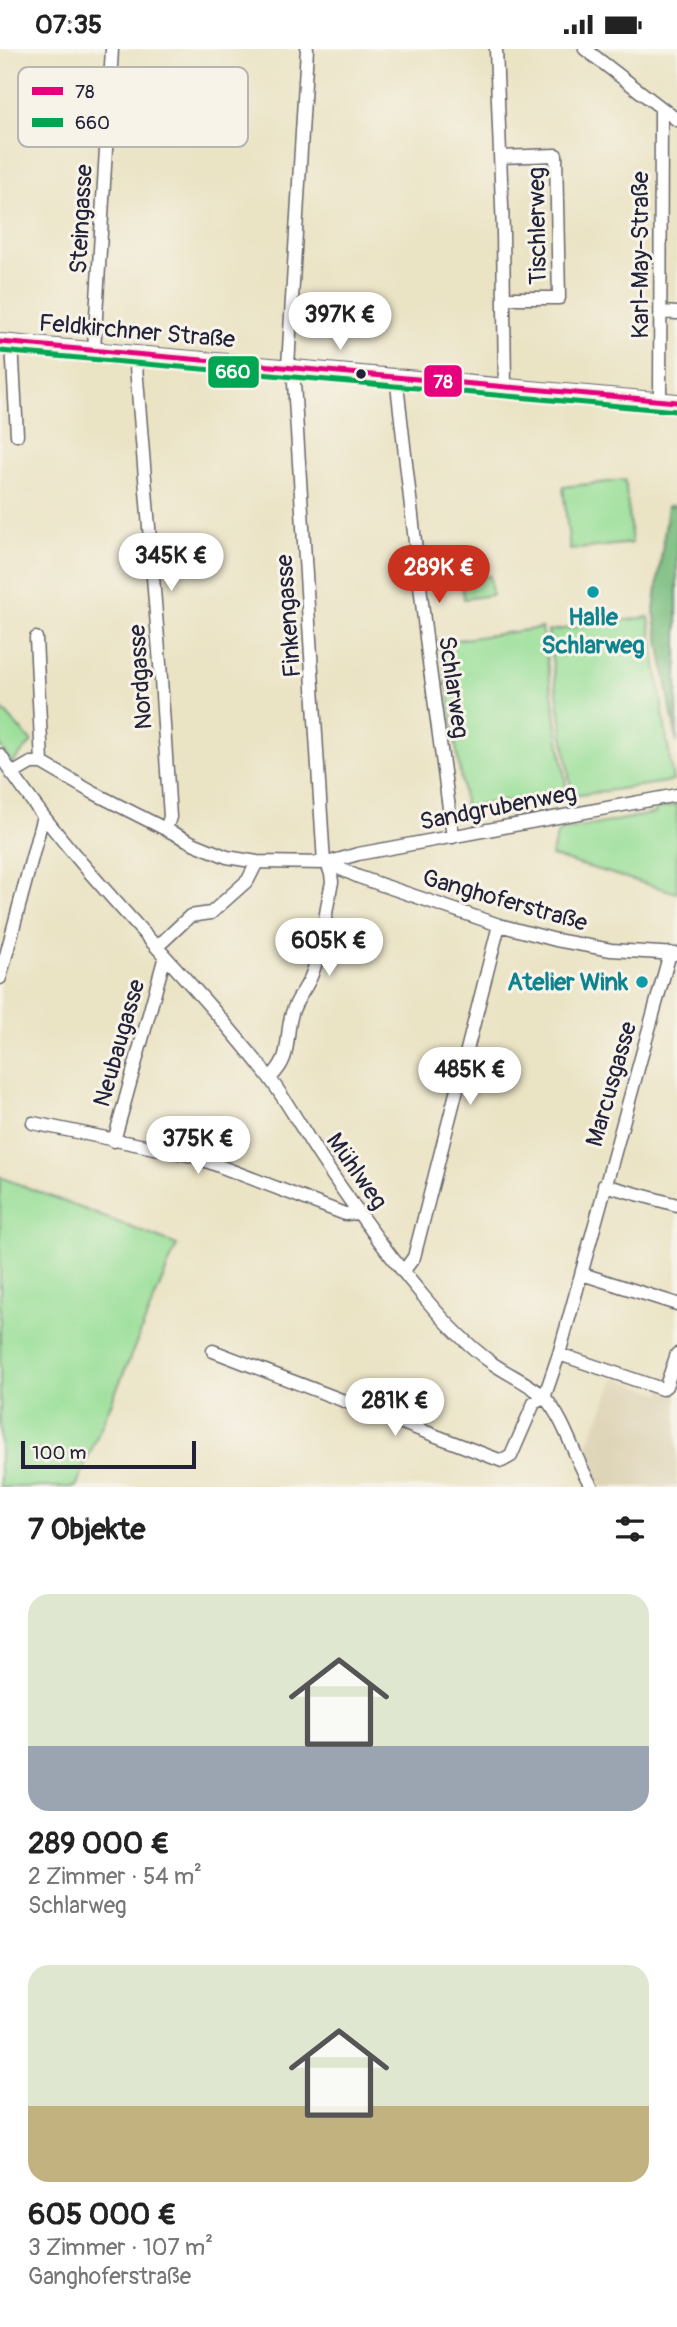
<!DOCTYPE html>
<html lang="de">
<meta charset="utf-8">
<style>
body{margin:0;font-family:Pangolin,sans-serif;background:#f6f6f6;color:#222;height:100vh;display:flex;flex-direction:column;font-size:26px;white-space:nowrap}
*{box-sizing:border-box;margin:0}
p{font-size:23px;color:#767676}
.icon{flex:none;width:38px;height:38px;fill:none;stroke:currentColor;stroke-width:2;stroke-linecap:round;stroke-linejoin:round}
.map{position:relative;height:1438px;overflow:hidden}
.details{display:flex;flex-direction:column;background:#fff;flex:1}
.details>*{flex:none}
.scale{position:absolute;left:21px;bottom:18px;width:175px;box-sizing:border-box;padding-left:7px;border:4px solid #22223b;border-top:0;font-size:19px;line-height:24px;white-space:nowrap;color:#22223b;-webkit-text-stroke:5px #f7f3e8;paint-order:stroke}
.price{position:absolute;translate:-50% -60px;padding:0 16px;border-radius:24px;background:#fff;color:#222;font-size:23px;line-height:46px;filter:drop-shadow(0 2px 4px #0008)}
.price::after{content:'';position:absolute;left:50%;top:42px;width:21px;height:16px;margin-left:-10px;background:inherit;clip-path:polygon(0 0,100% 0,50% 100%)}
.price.on{background:#c8321e;color:#fff}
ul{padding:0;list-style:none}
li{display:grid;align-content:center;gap:14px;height:371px;padding:0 28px}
li span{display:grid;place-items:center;height:217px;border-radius:21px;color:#555}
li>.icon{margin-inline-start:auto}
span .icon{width:126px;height:126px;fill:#fffc;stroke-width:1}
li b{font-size:30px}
h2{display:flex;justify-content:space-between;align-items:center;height:84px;padding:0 28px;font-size:30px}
.status{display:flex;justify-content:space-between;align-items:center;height:49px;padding:0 35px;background:#fff;direction:ltr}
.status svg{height:19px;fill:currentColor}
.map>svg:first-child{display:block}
.built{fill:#ddd3b5}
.green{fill:#99df98;stroke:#5e806a;stroke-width:2}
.forest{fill:#7abe80;stroke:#4e705e;stroke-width:2}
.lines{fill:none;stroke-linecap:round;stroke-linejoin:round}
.minor-casing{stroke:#68666b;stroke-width:15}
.tertiary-casing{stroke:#68666b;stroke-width:18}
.minor{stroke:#fff;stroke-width:12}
.tertiary{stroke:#fff;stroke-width:16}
.bus-1-casing{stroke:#f7f3e8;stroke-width:10}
.bus-2-casing{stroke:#f7f3e8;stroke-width:10}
.bus-1{stroke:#e5007d;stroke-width:5}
.bus-2{stroke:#00a651;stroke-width:5}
.bus-dot{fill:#22223b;stroke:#f7f3e8;stroke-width:2.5}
.culture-dot{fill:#0f9aa8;stroke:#f7f3e8;stroke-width:2.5}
.labels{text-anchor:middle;stroke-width:6;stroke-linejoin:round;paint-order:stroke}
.street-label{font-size:24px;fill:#22223b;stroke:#f7f3e8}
.culture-label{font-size:24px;font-weight:bold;fill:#0d838f;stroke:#f7f3e8}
.key{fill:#f7f3e8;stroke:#b7b4b4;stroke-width:2}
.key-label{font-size:19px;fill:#22223b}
.line-badge{stroke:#f7f3e8;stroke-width:2.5}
.badge-label{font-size:19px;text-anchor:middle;font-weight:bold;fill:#fff}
</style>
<div class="status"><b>07:35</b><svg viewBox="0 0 49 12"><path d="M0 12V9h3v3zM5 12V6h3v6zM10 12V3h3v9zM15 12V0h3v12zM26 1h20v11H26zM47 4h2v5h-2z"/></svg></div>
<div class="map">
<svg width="677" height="1438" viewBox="0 0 677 1438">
<rect width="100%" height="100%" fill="#f7f3e8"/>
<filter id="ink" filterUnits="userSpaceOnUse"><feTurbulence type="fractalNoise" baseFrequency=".0143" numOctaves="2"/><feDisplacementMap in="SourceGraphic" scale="14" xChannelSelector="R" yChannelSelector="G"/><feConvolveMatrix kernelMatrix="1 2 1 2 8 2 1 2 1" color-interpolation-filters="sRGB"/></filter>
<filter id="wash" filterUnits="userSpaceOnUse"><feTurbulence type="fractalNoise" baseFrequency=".00686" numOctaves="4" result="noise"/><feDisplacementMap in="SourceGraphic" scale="28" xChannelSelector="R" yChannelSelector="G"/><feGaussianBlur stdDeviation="1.57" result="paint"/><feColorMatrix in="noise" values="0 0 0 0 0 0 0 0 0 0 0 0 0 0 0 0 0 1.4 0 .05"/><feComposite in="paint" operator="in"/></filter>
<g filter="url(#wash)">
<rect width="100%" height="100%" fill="#eae3c4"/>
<!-- built -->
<path class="built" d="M 677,1300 L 677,1438 L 597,1438 L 586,1398 L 616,1329 L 661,1345 Z"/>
<!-- green -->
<path class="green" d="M 625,431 L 632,494 L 570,501 L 563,438 Z
M 490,527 L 492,546 L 464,550 L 461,531 Z
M 649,568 L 673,732 L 572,747 L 548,582 Z
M 542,579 L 567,743 L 465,758 L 441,593 Z
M 0,658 L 32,693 L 12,714 L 0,697 Z
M 677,756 L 677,844 L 551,807 L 558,783 L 656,764 L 655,760 Z
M 0,1128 L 177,1196 L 76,1438 L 0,1438 Z"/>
<!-- forest -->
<path class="forest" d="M 677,456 L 677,694 L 654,562 L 668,457 Z"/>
</g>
<g filter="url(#ink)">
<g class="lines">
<!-- minor casing -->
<g class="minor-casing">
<path id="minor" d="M 496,0 L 503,183 L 505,337
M 585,0 L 677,71
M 500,108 L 556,106 L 559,249 L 504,249
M 661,263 L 677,264
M 12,294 L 17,386
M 94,301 L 112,0
M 135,305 L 160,615 L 170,768 L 166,780
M 288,317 L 307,0
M 293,318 L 324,814
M 396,327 L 428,606 L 453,788
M 660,352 L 661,60
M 36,589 L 42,714
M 0,706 C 76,824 183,917 268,1027 C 286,1051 301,1078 317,1103 C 350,1153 385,1202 424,1248 C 444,1272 467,1296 492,1314 C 507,1325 533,1336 545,1349 C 567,1374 574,1410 592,1438
M 12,725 L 31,714 L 42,714 L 90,742 L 195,795 L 227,808 L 257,813 L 327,814 L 359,828 L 499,876 L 556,891 L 611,901 L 677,905
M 157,898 L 190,867 L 211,864 L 248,831 L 257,813
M 0,929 L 43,767
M 270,1029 C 293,1007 284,992 292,964 C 296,950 307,939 312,925 C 323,896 325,863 332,833 L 331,825 L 327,814 L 358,805 L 677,746
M 33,1074 L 193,1107 L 345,1165 L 359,1164
M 114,1092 L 165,907
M 604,1136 L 677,1156
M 403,1223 L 414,1208 L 499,876
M 582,1225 L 677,1255
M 213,1302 L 502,1412 L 511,1407 L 534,1354 L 544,1349
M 559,1305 L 662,1340 L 666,1337 L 677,1305
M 544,1349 L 559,1305 L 670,904"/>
</g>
<!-- tertiary casing -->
<g class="tertiary-casing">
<path id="tertiary" d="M 0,293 L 677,353"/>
</g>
<!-- minor -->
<use href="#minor" class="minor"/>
<!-- tertiary -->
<use href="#tertiary" class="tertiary"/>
<!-- bus-1 casing -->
<g class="bus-1-casing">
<path id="bus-1" d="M 0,293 L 677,353"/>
</g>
<!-- bus-2 casing -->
<g class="bus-2-casing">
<path id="bus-2" d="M 0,302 L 676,362"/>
</g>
<!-- bus-1 -->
<use href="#bus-1" class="bus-1"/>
<!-- bus-2 -->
<use href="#bus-2" class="bus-2"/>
</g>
</g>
<!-- markers -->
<circle class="bus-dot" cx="361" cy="325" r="6"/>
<g class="culture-dot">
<circle cx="593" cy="543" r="7"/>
<circle cx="642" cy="933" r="7"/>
</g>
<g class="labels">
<!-- street labels -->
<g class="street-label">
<text transform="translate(81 170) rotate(-87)" y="8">Steingasse</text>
<text transform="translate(537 177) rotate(-91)" y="8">Tischlerweg</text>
<text transform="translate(640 206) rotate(-90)" y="8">Karl-May-Straße</text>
<text transform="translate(137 282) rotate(5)" y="8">Feldkirchner Straße</text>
<text transform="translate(288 567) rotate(-94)" y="8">Finkengasse</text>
<text transform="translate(140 628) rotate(-94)" y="8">Nordgasse</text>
<text transform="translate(454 638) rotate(82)" y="8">Schlarweg</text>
<text transform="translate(498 758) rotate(-11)" y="8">Sandgrubenweg</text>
<text transform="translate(505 851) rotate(16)" y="8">Ganghoferstraße</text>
<text transform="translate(119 994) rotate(-74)" y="8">Neubaugasse</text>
<text transform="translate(611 1035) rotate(-74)" y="8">Marcusgasse</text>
<text transform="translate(357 1122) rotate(55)" y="8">Mühlweg</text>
</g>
<!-- culture labels -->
<g class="culture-label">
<text x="593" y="576">Halle<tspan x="593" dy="28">Schlarweg</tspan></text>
<text x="628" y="941" text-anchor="end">Atelier Wink</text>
</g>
</g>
<!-- legend -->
<rect x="18" y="18" width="230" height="80" rx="10" class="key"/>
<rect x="32" y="38" width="31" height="8" fill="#e5007d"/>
<rect x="32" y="69" width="31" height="9" fill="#00a651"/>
<g class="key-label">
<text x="75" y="49">78</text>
<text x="75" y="80">660</text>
</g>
<g class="line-badge">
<rect x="207" y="306" width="53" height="34" rx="7" fill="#00a651"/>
<rect x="423" y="315" width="40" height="34" rx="7" fill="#e5007d"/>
</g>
<g class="badge-label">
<text x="233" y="329">660</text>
<text x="443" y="339">78</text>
</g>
</svg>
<div class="scale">100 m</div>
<b class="price" style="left:340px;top:303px">397K €</b>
<b class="price" style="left:171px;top:544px">345K €</b>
<b class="price on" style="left:439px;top:556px">289K €</b>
<b class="price" style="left:329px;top:929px">605K €</b>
<b class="price" style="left:470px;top:1058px">485K €</b>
<b class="price" style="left:198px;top:1127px">375K €</b>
<b class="price" style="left:395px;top:1389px">281K €</b>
</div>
<section class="details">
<h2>7 Objekte<svg class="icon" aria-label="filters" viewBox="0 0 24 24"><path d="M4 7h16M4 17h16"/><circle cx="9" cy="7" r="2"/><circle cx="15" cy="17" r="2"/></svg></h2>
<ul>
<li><span style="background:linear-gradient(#dfe7d0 70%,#9aa5b1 0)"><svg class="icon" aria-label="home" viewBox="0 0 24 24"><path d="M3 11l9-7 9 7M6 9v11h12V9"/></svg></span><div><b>289 000 €</b><p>2 Zimmer · 54 m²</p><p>Schlarweg</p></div></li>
<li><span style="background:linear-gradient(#dfe7d0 65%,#c2b280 0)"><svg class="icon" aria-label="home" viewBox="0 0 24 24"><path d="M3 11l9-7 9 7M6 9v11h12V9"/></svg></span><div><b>605 000 €</b><p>3 Zimmer · 107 m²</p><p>Ganghoferstraße</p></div></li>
</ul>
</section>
